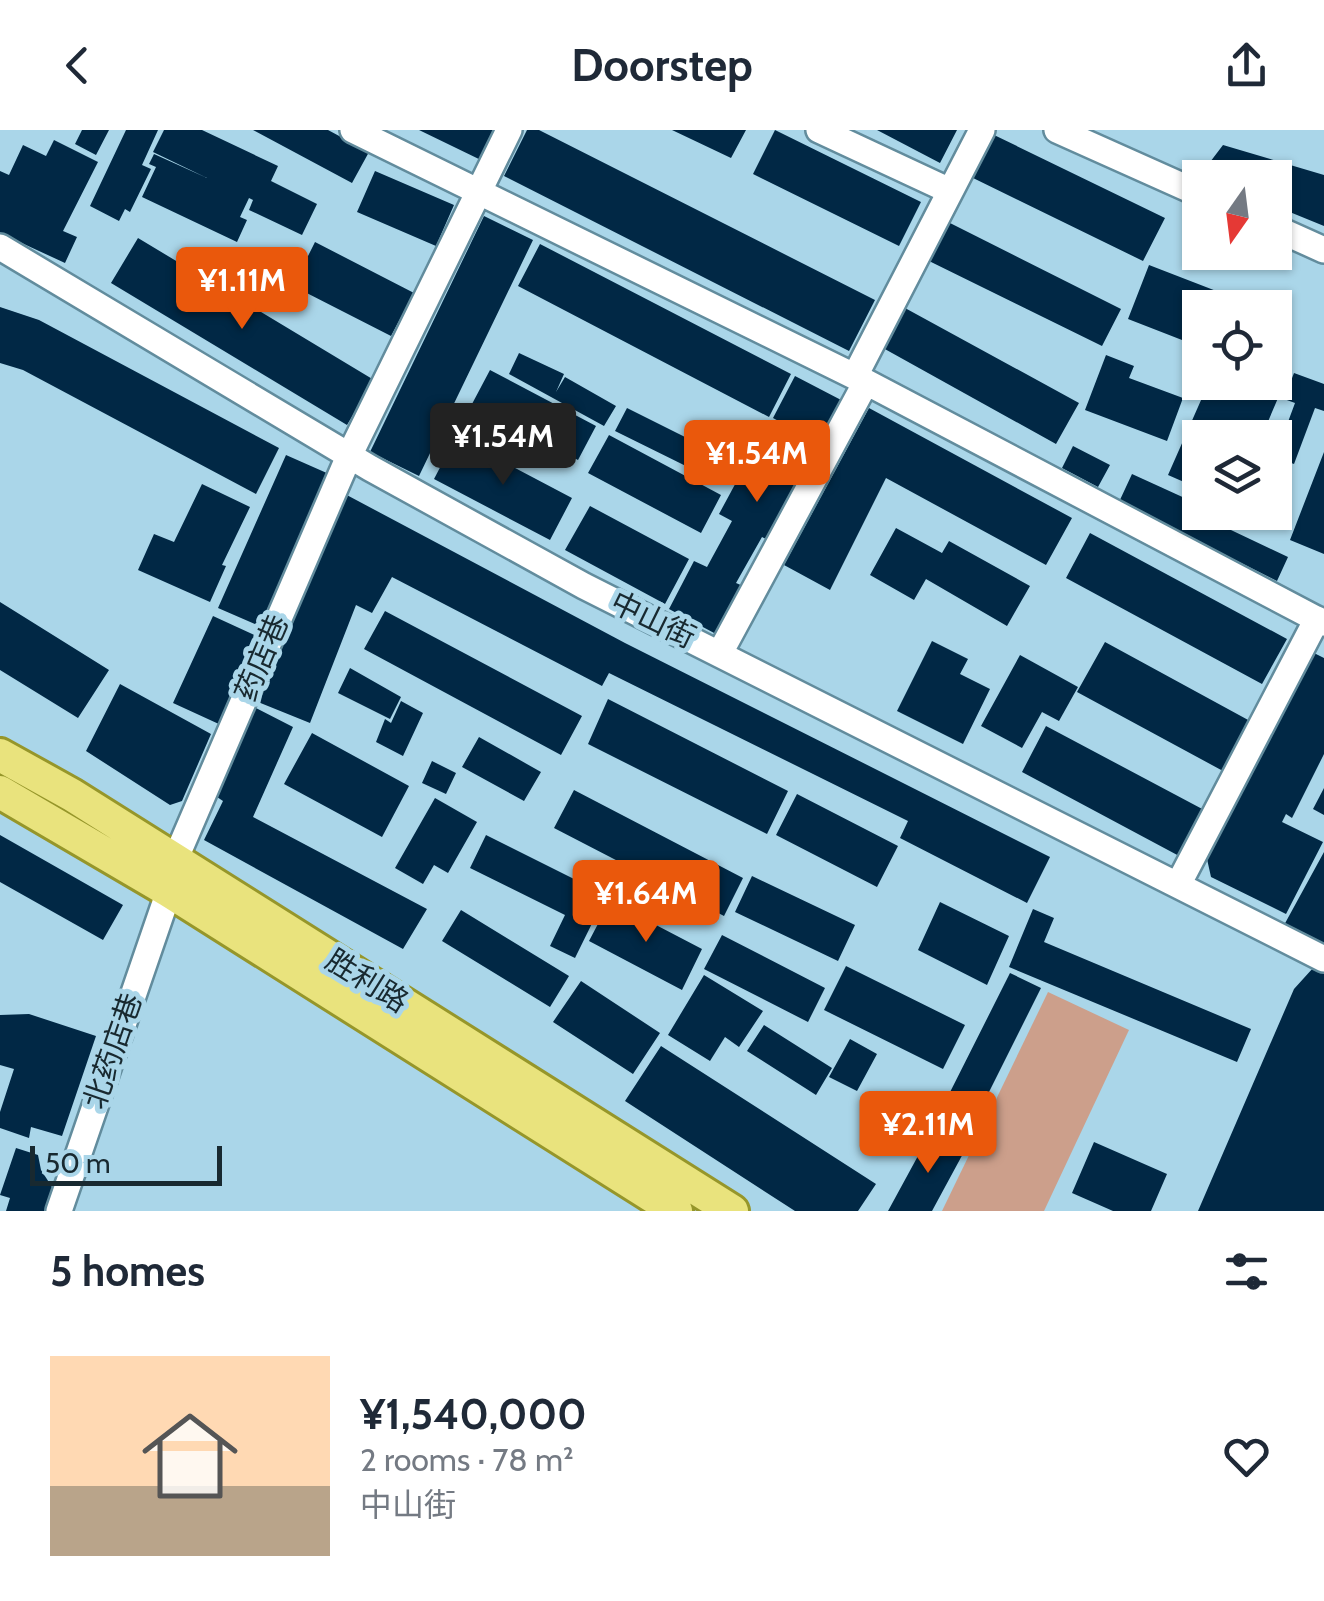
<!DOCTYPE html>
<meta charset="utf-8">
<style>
body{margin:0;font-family:Cabin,"Noto Sans SC",sans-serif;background:#f6f6f7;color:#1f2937;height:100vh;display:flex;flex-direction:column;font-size:38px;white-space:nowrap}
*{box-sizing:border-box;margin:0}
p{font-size:32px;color:#747a83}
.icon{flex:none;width:55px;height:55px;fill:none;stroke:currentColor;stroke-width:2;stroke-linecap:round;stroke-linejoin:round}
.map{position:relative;height:1081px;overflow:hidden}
.panel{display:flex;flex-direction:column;background:#fff;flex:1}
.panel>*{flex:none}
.needle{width:65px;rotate:194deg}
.fabs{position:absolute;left:1182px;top:30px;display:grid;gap:20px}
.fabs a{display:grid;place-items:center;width:110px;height:110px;border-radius:0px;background:#fff;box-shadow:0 2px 8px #0004;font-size:50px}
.scale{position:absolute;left:30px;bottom:25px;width:192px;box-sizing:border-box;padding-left:10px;border:5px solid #182930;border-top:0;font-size:28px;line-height:35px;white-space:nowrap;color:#182930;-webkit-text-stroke:8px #aad6e9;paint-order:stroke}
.price{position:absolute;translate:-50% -85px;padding:0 22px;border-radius:10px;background:#ea580c;color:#fff;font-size:32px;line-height:65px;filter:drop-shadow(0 2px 5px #0008)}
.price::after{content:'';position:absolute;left:50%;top:60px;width:30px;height:22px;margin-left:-15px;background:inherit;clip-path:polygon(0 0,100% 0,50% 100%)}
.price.active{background:#222;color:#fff}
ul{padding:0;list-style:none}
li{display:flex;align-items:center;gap:30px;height:250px;padding:0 50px}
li+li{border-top:2px solid #e0e1e3}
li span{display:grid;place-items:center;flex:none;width:280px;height:200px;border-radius:0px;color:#555}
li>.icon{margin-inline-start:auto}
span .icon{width:120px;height:120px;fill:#fffc;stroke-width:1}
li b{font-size:42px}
h2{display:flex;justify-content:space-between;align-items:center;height:120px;padding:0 50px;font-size:42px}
header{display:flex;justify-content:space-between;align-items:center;height:130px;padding:0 50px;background:#fff;font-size:45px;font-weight:700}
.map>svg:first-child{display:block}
.green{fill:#cc9f8b}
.building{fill:#012845}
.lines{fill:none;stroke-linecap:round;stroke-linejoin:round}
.minor-casing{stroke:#628c9d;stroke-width:30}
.major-casing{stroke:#96962a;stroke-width:38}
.minor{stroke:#fff;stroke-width:25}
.major{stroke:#e9e37d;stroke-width:32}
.labels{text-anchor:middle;stroke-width:10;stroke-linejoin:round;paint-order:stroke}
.street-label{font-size:30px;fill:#182930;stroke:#aad6e9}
</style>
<header><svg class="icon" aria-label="back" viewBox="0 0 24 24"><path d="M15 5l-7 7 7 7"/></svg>Doorstep<svg class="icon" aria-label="share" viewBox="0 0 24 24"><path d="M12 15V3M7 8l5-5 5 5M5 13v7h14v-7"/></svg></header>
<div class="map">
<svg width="1324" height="1081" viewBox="0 0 1324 1081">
<rect width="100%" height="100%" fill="#aad6e9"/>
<!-- green -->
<path class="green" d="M 1048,862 L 1129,900 L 1044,1081 L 942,1081 Z"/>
<!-- building -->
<path class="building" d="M 82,0 L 109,0 L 96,25 L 75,14 Z
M 126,0 L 158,0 L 142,35 L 151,39 L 130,82 L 125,79 L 119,91 L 90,76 Z
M 164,0 L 202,0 L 278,36 L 271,51 L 317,74 L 302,105 L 249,80 L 253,70 L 249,68 L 240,87 L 247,90 L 237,112 L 142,67 L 156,37 L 149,34 L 154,24 L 207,48 L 153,22 Z
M 253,0 L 328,0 L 369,22 L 352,53 Z
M 419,0 L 500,0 L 485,32 Z
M 527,0 L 539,0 L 875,170 L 849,221 L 504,46 Z
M 672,0 L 746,0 L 731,28 Z
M 775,0 L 921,72 L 899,116 L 753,44 Z
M 877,0 L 957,0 L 940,33 Z
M 992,4 L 1165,88 L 1143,131 L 971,47 Z
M 54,10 L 98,32 L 63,101 L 77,107 L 65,133 L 0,103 L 0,41 L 9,45 L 23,15 L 46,26 Z
M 1223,15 L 1324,45 L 1324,96 L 1275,76 L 1275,48 L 1201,44 Z
M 375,41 L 454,75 L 436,116 L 357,82 Z
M 484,86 L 533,110 L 419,346 L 370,322 Z
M 946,91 L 1121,179 L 1102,216 L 927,130 Z
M 138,108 L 374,250 L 347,295 L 111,153 Z
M 315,112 L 414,163 L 391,206 L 293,156 Z
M 540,114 L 791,244 L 769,287 L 518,156 Z
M 1149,135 L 1224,164 L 1219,178 L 1200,178 L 1200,217 L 1128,189 Z
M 0,177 L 39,190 L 279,318 L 256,364 L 23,240 L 0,233 Z
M 905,178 L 1079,273 L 1056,314 L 883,218 Z
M 519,223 L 564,244 L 556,262 L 565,247 L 616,276 L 604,296 L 509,244 Z
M 1106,225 L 1134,236 L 1129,248 L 1183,268 L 1167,311 L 1085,280 Z
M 490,240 L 596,296 L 578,330 L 472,274 Z
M 1294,243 L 1324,254 L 1324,281 L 1315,278 L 1294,334 L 1275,327 L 1295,273 L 1284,269 Z
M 795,246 L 843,271 L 821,313 L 817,311 L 768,410 L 762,407 L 736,453 L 743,456 L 716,504 L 669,479 L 694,431 L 707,437 L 732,391 L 719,384 L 746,334 L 759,341 L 784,294 L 773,288 Z
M 1275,250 L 1284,254 L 1261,308 L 1200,308 L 1200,359 L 1168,345 L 1209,252 Z
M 627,278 L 707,318 L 696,341 L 615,301 Z
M 869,278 L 1072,388 L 1046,435 L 886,348 L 830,460 L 784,435 Z
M 609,305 L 721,365 L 701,403 L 588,343 Z
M 456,307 L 572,368 L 550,410 L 434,349 Z
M 1073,316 L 1110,335 L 1098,357 L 1062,338 Z
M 1324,322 L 1324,424 L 1290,410 Z
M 286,325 L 329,344 L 262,497 L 218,478 Z
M 1132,344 L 1200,375 L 1200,382 L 1215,382 L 1212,391 L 1288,427 L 1277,451 L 1119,372 Z
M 202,354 L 250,377 L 222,435 L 226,436 L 210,472 L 138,440 L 154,404 L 174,412 Z
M 343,363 L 625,513 L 1050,727 L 1027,773 L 900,708 L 908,691 L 609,543 L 602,556 L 392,447 L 372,483 L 356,475 L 310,593 L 258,572 Z
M 590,376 L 689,429 L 665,474 L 565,420 Z
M 896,398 L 942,423 L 949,411 L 1030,456 L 1007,496 L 926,449 L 914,470 L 870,445 Z
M 1090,403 L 1287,509 L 1262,554 L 1066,448 Z
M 0,472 L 109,540 L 78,588 L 0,540 Z
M 385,481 L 582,586 L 561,625 L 364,519 Z
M 213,486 L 261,508 L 221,595 L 173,573 Z
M 932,511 L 968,529 L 960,544 L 990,559 L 963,614 L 897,581 Z
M 1105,512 L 1250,591 L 1223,641 L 1077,562 Z
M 1314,523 L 1324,528 L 1324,624 L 1292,688 L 1286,684 L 1282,692 L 1323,712 L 1286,784 L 1211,747 L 1207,729 Z
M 1020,525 L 1078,557 L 1059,591 L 1042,582 L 1022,618 L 981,596 Z
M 350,538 L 401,567 L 390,589 L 338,563 Z
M 120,554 L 211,604 L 182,671 L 170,675 L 86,621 Z
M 608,569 L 788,661 L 767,704 L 588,614 Z
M 401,571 L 423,583 L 403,626 L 376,612 L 385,589 L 391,593 Z
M 254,577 L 293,597 L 253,687 L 427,779 L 403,819 L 204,710 L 223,671 L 217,667 Z
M 1046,596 L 1206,681 L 1181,727 L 1022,642 Z
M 312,603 L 409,656 L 382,707 L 284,654 Z
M 479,607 L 541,642 L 524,671 L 462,637 Z
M 432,631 L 456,643 L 446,664 L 422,653 Z
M 1324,658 L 1324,685 L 1313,679 Z
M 574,660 L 743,748 L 724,786 L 554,698 Z
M 797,664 L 898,716 L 877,757 L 776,705 Z
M 435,668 L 477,692 L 448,743 L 434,735 L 423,754 L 395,738 Z
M 0,705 L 123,775 L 103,810 L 0,752 Z
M 486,705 L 606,765 L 575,828 L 550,816 L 565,785 L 470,738 Z
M 1324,722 L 1324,820 L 1283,797 Z
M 752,746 L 855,795 L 838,831 L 735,782 Z
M 610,771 L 702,819 L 682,860 L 589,811 Z
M 940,772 L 1009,806 L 987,855 L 918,820 Z
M 1033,779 L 1054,788 L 1044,812 L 1251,899 L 1237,932 L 1009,837 Z
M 461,780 L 569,846 L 550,877 L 442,811 Z
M 722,805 L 825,858 L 808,892 L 704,839 Z
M 846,836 L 965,895 L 943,939 L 824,880 Z
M 1313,838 L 1324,844 L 1324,1081 L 1198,1081 L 1294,859 Z
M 1010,843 L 1041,858 L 965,1010 L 934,994 Z
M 704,845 L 763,881 L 739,917 L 725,907 L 710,931 L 668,905 Z
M 581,851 L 660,903 L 633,944 L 553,892 Z
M 29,884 L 96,906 L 62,1006 L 31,997 L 29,1008 L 0,998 L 0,982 L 14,939 L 0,935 L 0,885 Z
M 764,895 L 832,938 L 816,965 L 747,921 Z
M 850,909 L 877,924 L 857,961 L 829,947 Z
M 661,916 L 876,1054 L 858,1081 L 795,1081 L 625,971 Z
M 931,1002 L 965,1020 L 932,1081 L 888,1081 Z
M 1094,1012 L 1167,1044 L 1151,1081 L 1113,1081 L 1072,1063 Z
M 16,1018 L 38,1025 L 41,1040 L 54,1060 L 48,1081 L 6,1081 L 10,1068 L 0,1065 Z"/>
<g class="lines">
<!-- minor casing -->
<g class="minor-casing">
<path id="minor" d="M 353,0 L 866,252 L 1324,493
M 819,0 L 950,61
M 1057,0 L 1200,64
M 1275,98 L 1324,120
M 0,117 L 370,338 L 584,456 L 1324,829
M 855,246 L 982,0
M 720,523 L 866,252
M 175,730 L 349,326 L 509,0
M 1179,753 L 1317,489
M 59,1081 L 169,761"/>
</g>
<!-- major casing -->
<g class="major-casing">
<path id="major" d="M 0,625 L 72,665 L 732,1081
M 0,662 L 169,761 L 676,1081"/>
</g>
<!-- minor -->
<use href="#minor" class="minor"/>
<!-- major -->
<use href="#major" class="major"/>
</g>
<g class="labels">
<!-- street labels -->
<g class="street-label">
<text transform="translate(653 490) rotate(26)" y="10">中山街</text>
<text transform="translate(262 528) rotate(-67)" y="10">药店巷</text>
<text transform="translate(367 851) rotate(32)" y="10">胜利路</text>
<text transform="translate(113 921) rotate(-71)" y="10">北药店巷</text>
</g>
</g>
</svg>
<div class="fabs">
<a><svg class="needle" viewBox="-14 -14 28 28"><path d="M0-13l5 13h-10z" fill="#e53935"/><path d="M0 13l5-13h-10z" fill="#747a83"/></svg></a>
<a><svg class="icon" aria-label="locate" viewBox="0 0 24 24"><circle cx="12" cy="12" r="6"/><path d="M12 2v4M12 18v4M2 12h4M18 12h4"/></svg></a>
<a><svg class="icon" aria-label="layers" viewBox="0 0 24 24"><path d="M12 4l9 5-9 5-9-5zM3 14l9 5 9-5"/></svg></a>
</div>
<div class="scale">50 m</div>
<b class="price" style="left:242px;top:202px">¥1.11M</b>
<b class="price active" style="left:503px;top:358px">¥1.54M</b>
<b class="price" style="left:757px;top:375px">¥1.54M</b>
<b class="price" style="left:646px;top:815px">¥1.64M</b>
<b class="price" style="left:928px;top:1046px">¥2.11M</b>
</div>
<section class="panel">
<h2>5 homes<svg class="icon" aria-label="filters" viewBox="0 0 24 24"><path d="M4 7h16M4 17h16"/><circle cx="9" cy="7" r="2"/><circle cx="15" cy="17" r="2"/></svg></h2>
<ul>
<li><span style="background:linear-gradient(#ffd9b3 65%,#b9a48a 0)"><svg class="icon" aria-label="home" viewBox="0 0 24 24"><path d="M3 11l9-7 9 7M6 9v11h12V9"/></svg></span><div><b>¥1,540,000</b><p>2 rooms · 78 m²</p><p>中山街</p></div><svg class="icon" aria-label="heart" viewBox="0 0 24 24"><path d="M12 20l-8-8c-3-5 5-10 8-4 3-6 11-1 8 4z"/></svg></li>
</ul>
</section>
